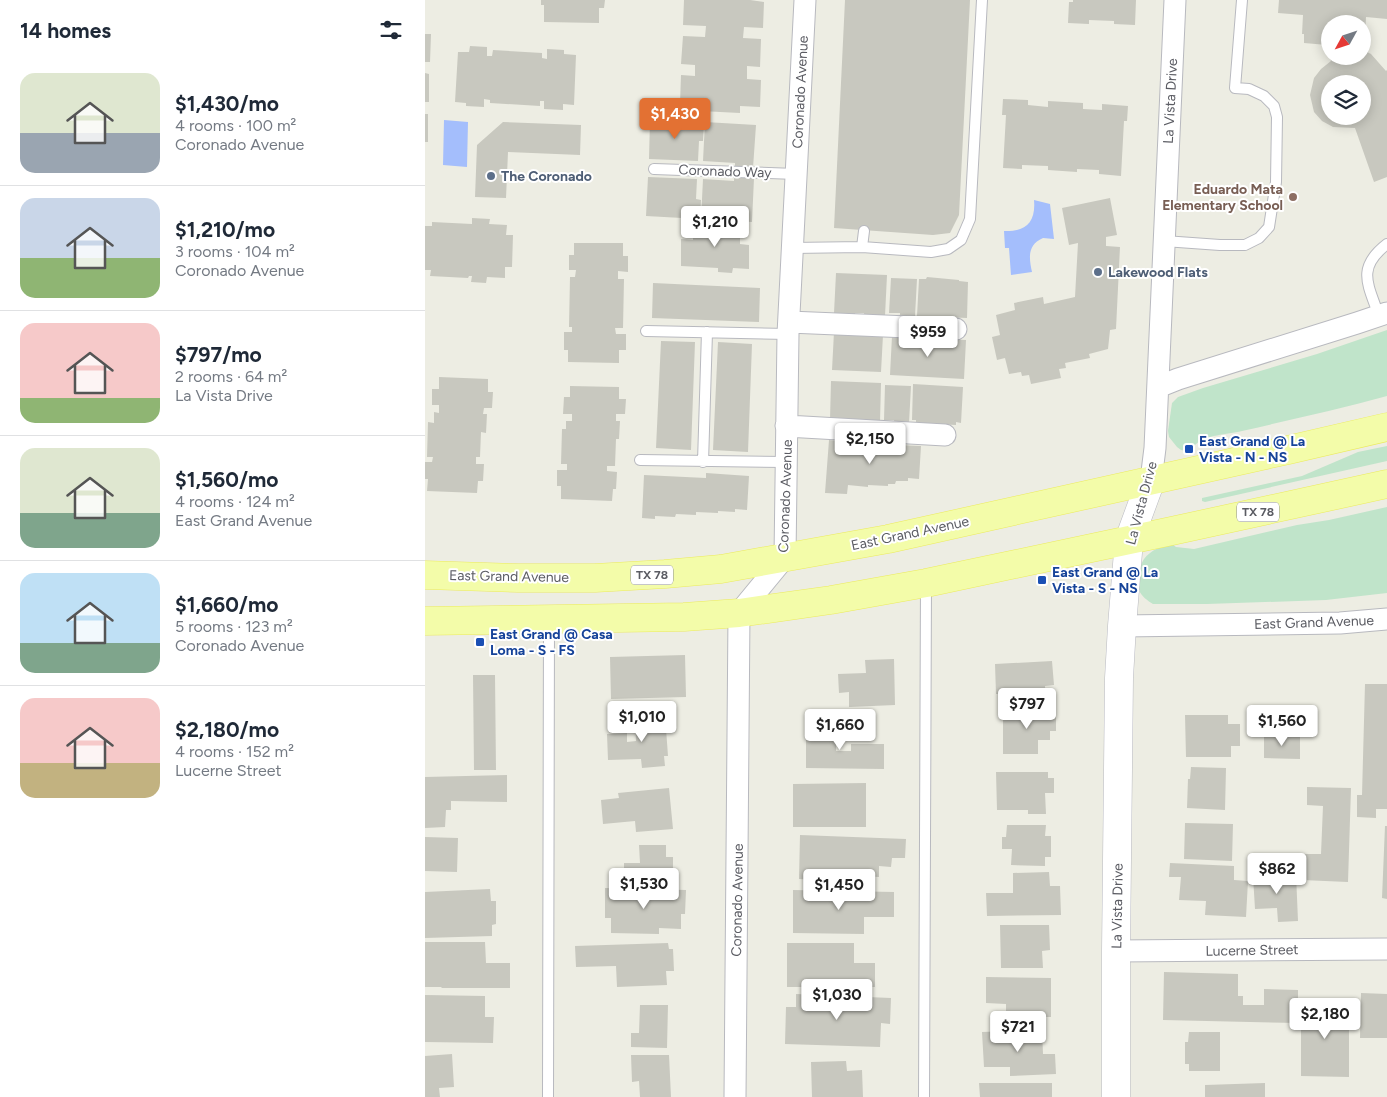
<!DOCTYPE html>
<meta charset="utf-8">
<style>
body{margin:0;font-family:Figtree,sans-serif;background:#f2f2f3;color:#1f2937;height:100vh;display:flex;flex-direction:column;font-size:19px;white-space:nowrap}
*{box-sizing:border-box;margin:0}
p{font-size:16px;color:#747a83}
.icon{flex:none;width:28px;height:28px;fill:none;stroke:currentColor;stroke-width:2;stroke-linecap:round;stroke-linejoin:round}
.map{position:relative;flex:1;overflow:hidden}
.panel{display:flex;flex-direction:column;background:#fff;width:425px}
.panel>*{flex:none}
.needle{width:32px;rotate:230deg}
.buttons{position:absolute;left:896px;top:15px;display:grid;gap:10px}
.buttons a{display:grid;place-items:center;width:50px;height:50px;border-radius:50%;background:#fff;box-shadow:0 2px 12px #0003;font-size:25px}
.price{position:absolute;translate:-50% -42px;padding:0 11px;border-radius:5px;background:#fff;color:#222;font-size:16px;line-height:32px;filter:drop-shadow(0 1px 2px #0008)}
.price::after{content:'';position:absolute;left:50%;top:30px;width:15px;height:11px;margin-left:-8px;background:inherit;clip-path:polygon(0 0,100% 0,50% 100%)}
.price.active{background:#e37133;color:#fff}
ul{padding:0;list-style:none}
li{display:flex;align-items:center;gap:15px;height:125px;padding:0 20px}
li+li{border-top:1px solid #e0e1e3}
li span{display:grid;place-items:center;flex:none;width:140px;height:100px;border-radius:15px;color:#555}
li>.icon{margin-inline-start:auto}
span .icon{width:60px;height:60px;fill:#fffc;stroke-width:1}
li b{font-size:21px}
h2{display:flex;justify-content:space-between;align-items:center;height:60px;padding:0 20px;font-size:21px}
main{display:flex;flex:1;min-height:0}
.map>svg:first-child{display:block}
.green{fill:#c0e4ca}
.water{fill:#a4befc}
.building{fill:#c8c8bf;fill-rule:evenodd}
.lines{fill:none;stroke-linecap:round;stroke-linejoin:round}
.lane-casing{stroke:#b8b9bf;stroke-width:12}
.street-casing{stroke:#b8b9bf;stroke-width:23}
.secondary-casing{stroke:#b8b9c1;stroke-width:29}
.primary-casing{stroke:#eceb5d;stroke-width:29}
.lane{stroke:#fff;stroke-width:10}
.street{stroke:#fff;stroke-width:21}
.secondary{stroke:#fff;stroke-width:28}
.primary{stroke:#f3fca9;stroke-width:28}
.service-dot{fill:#5c6f8a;stroke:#fff;stroke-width:2}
.education-dot{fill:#8d6e63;stroke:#fff;stroke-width:2}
.transit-dot{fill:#1a4fb4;stroke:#fff;stroke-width:2}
.labels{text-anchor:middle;stroke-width:4;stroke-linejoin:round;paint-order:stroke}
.shield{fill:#fff;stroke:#8c8d92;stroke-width:1}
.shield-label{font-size:12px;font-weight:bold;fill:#5b5c63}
.street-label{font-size:14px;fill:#5b5c63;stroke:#fff}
.service-label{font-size:14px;font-weight:bold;fill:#4e5e75;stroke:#fff;text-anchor:start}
.education-label{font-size:14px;font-weight:bold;fill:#785e54;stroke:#fff;text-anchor:end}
.transit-label{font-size:14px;font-weight:bold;fill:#164399;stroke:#fff;text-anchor:start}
</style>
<main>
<section class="panel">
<h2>14 homes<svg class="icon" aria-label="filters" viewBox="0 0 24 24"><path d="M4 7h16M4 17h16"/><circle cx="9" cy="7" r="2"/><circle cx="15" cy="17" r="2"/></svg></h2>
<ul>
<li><span style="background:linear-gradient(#dfe7d0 60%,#9aa5b1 0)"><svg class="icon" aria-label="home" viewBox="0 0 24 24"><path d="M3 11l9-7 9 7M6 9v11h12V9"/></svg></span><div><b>$1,430/mo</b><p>4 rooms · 100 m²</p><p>Coronado Avenue</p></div></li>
<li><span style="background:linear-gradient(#c9d6e8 60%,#8fb573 0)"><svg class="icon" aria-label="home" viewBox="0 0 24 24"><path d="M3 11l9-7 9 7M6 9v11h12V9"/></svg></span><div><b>$1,210/mo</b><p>3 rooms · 104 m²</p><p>Coronado Avenue</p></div></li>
<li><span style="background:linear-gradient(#f6c9c9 75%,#8fb573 0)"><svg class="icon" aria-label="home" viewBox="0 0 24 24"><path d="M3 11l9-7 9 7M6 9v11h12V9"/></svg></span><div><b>$797/mo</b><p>2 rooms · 64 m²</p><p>La Vista Drive</p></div></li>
<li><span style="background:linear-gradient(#dfe7d0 65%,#7fa58c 0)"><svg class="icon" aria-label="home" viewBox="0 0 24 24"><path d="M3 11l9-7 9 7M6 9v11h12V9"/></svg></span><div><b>$1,560/mo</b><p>4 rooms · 124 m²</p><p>East Grand Avenue</p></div></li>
<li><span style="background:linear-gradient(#bfe0f5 70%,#7fa58c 0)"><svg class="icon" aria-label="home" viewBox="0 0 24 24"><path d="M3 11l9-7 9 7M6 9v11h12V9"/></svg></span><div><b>$1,660/mo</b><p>5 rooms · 123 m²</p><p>Coronado Avenue</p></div></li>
<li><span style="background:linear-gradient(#f6c9c9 65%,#c2b280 0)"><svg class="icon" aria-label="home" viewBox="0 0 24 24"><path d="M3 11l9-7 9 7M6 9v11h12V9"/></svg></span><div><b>$2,180/mo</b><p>4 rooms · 152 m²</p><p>Lucerne Street</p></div></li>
</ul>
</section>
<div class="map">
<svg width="962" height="1097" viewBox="0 0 962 1097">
<rect width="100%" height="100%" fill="#edede3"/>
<!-- green -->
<path class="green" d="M 962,330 L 962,396 C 914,409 865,420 817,431 C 801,435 782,434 770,445 L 770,451 L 767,452 L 756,450 L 752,447 L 744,437 L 743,431 L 747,403 L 753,397 L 778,388 L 892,354 Z
M 962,446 L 962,461 L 780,502 L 777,501 L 777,498 L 877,476 L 933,452 Z
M 962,507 L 962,593 L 901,600 L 782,604 L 728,604 C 723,601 716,596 714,590 C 712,582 714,566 719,559 C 726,550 736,546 747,544 L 751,547 L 769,549 L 872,525 L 904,520 Z"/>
<!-- water -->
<path class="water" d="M 19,120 L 43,122 L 42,167 L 18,165 Z
M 609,200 L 625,204 L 629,239 L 618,238 C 602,245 604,258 607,272 L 586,275 L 584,248 L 580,248 L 579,231 C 601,232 611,222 609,200 Z"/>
<!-- building -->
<path class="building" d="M 116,0 L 180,0 L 179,8 L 174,8 L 174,23 L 119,22 L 119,5 L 116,5 Z
M 259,0 L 325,0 L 339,2 L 338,28 L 319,27 L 318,38 L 336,39 L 335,67 L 322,66 L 322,79 L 336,80 L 335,107 L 315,106 L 315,113 L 276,111 L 276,105 L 255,104 L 256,75 L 270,76 L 270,65 L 256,64 L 258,36 L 280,37 L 281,26 L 258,25 Z
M 420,0 L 545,0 L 534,215 L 525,233 L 508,235 L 409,228 Z
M 648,0 L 711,0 L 710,25 L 689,24 L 689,21 L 664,20 L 664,24 L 643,23 L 644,2 L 648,2 Z
M 854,0 L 962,0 L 962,19 L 941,17 L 940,37 L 938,37 L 938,24 L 905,24 L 904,54 L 902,45 L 879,43 L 879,34 L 877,34 L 878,15 L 853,13 Z
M 0,34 L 6,34 L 5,62 L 0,62 Z
M 45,46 L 62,47 L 62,56 L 67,56 L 68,50 L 117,53 L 117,58 L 122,59 L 122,49 L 139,50 L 139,54 L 151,55 L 149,105 L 138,104 L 138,110 L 119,109 L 119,101 L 115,101 L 115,106 L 65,103 L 65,100 L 59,99 L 59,107 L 41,106 L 41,103 L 30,102 L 33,52 L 44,52 Z
M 938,50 L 946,54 L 961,71 L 962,70 L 962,177 L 949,182 L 930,128 L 908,127 L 897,121 L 889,112 L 885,95 L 889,78 L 896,69 L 906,61 L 905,56 L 938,56 ZM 905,84 L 938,84 L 938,116 L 905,116 Z
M 0,73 L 4,74 L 4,102 L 0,102 Z
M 578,99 L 603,100 L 603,105 L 623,107 L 623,101 L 658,103 L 658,109 L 677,110 L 677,104 L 703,106 L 702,121 L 699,121 L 696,176 L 674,174 L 674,170 L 652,169 L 652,172 L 623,170 L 623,166 L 597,165 L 597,169 L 578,168 L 581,115 L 577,115 Z
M 0,114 L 3,114 L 3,142 L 0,142 Z
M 225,120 L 279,123 L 278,141 L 274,141 L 273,161 L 224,159 Z
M 78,122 L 156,125 L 155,155 L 83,152 L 81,198 L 50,197 L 52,145 Z
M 280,122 L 331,125 L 328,168 L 310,167 L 310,163 L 278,161 Z
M 223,177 L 272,179 L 271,199 L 276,200 L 275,219 L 221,216 Z
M 309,177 L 329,178 L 327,222 L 276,219 L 278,179 L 309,181 Z
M 685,198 L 692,235 L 681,237 L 681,246 L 695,247 L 691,329 L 685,330 L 683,349 L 664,354 L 665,358 L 640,363 L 641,368 L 634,369 L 636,378 L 606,384 L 604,375 L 597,376 L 596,372 L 584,374 L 580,358 L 572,360 L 567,337 L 575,335 L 571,315 L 590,310 L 589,303 L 618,297 L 619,304 L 650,297 L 653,243 L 644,245 L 637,208 Z
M 47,218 L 65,219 L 64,224 L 82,225 L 81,235 L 88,235 L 87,267 L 80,267 L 80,278 L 62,277 L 61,283 L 46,282 L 47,276 L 44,276 L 43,278 L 5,276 L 6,270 L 0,270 L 0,226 L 7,226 L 7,222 L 47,224 Z
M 273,220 L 284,220 L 283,224 L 315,225 L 315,244 L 324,245 L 324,269 L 308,268 L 307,273 L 293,272 L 293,268 L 256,266 L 256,239 L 268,240 L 268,223 L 273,223 Z
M 149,243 L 198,243 L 198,256 L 203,256 L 203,272 L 193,271 L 193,279 L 199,279 L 198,328 L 190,328 L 191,334 L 201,334 L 201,350 L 194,350 L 194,363 L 143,362 L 143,350 L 139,350 L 139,332 L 147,332 L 147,327 L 144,327 L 145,277 L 150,277 L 151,270 L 144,270 L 144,255 L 149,255 Z
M 411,273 L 462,275 L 460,316 L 439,314 L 439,313 L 430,313 L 430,314 L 409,313 Z
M 502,277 L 534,280 L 534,281 L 543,282 L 542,318 L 492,316 L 494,279 L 501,279 Z
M 466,278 L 492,279 L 490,316 L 475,315 L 475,313 L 464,313 Z
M 228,283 L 335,288 L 334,322 L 227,318 Z
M 409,332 L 458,335 L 456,372 L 407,370 Z
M 467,336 L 541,340 L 539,379 L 465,375 Z
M 236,341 L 270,342 L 266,450 L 231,448 Z
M 293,342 L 327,344 L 323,452 L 288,450 Z
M 14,377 L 63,379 L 63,392 L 68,392 L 67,408 L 59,408 L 58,414 L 62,414 L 61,433 L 56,432 L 55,457 L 51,457 L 51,464 L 59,464 L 58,481 L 53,481 L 52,493 L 2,491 L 3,479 L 0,479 L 0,462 L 7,462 L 8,457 L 2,457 L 3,422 L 9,423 L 9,412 L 14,413 L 14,405 L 7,405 L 7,389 L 14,389 Z
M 406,381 L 456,383 L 455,422 L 435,421 L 435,419 L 425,419 L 425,421 L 405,420 Z
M 488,384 L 538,387 L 536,423 L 531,422 L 531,425 L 491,423 L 491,420 L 487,420 Z
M 460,385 L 486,386 L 484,423 L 469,423 L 469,420 L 459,420 Z
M 145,386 L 194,387 L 194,399 L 201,399 L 200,414 L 191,414 L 191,421 L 195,421 L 194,439 L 191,439 L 190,466 L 182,466 L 182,471 L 192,472 L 191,489 L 188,489 L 187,501 L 136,499 L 136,486 L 132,486 L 132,470 L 142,470 L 142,464 L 136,464 L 137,429 L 141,429 L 141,421 L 147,421 L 147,414 L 138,414 L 139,397 L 145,397 Z
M 404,440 L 421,442 L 425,447 L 433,448 L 433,442 L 467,444 L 467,451 L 471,451 L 472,445 L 496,446 L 494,479 L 483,478 L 483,481 L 471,481 L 470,484 L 463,484 L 463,486 L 443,485 L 443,487 L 423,485 L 422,494 L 400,493 Z
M 281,473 L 324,476 L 322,510 L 310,509 L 310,512 L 293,511 L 293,513 L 271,512 L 271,515 L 251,514 L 250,517 L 230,516 L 230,519 L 217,518 L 219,475 L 281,478 Z
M 260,655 L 261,697 L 186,699 L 185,657 Z
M 469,659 L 470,705 L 424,707 L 424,692 L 414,693 L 413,674 L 441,673 L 440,660 Z
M 627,661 L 629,685 L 620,686 L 621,704 L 578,706 L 578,694 L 571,694 L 570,664 Z
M 48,675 L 70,675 L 71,770 L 49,770 Z
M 940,684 L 962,684 L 962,809 L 951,809 L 951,818 L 932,817 L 932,795 L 937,795 Z
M 631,710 L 631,731 L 625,731 L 625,740 L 613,740 L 613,754 L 578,754 L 578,711 Z
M 240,715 L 243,756 L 239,756 L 240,766 L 217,768 L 216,759 L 183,760 L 182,734 L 202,733 L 202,742 L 211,741 L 210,716 Z
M 760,715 L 803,715 L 803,724 L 815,724 L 815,746 L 806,746 L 806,757 L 761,757 Z
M 381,725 L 411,725 L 411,751 L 426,751 L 426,744 L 459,744 L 459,769 L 381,768 Z
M 839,735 L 875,736 L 875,759 L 839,758 Z
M 766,767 L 801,768 L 800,810 L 762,808 L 763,779 L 765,779 Z
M 571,772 L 623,772 L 623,778 L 629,778 L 629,793 L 620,793 L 621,814 L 603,814 L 603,810 L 572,810 Z
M 82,775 L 82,802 L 26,801 L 26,810 L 21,810 L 20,827 L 0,828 L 0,777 Z
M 441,783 L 441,827 L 368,827 L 368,784 Z
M 882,787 L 926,788 L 923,882 L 877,880 L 878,854 L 896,854 L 898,806 L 882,805 Z
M 244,788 L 248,829 L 211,832 L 210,821 L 178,824 L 176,800 L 194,798 L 193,793 Z
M 760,823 L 808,824 L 807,861 L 759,859 Z
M 582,825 L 621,825 L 620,836 L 626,836 L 626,857 L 620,857 L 620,866 L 586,865 L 587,849 L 577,849 L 577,837 L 581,837 Z
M 960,826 L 962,826 L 962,899 L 957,898 Z
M 375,835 L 481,839 L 480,858 L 467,858 L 466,867 L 454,866 L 454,877 L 433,876 L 433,882 L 374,879 Z
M 0,837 L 33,838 L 32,872 L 0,871 Z
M 214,845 L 241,845 L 241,857 L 248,857 L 248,870 L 241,870 L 241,884 L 199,884 L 199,863 L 215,863 Z
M 745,863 L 809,866 L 809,880 L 823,881 L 821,917 L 780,915 L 781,901 L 754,900 L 756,877 L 744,877 Z
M 624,872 L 625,886 L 635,886 L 636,915 L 562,916 L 561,893 L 588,893 L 588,873 Z
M 871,874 L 873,921 L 853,922 L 852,908 L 830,909 L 828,876 Z
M 180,888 L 261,890 L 260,914 L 256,914 L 256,929 L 234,928 L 234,934 L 186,933 L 186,918 L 180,918 Z
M 65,889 L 66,901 L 71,901 L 71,924 L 67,925 L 67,936 L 0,938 L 0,892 Z
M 368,890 L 469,892 L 469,917 L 439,917 L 439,934 L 368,933 Z
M 575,925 L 624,925 L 625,950 L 617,951 L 618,968 L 576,968 Z
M 0,942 L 60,942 L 61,963 L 85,963 L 85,988 L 16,988 L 17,987 L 0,987 Z
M 243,943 L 244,949 L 248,949 L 249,971 L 241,971 L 242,985 L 192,987 L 191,966 L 151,967 L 150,946 Z
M 362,943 L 429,943 L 429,963 L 450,963 L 450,987 L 362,987 Z
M 739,972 L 813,974 L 813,996 L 818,996 L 818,1005 L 839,1005 L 839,989 L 873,990 L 873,1023 L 738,1020 Z
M 561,977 L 626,978 L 626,1017 L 620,1017 L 619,1020 L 581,1019 L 581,1004 L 561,1003 Z
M 936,993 L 962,994 L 962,1038 L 935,1038 Z
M 371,994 L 466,998 L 465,1024 L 456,1023 L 455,1047 L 360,1044 L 361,1007 L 371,1007 Z
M 0,995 L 60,996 L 60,1017 L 69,1017 L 68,1043 L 0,1042 Z
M 876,1004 L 924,1004 L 924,1077 L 876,1076 Z
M 215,1005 L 243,1005 L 242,1048 L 206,1047 L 206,1033 L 214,1033 Z
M 617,1030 L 618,1054 L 630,1054 L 631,1074 L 585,1076 L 585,1067 L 559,1067 L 557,1032 Z
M 764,1032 L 795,1032 L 795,1071 L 764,1071 L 764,1064 L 760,1064 L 760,1042 L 763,1042 Z
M 27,1054 L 29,1087 L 14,1088 L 15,1097 L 0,1097 L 0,1056 Z
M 206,1055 L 244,1055 L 246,1097 L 215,1097 L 214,1081 L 207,1082 Z
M 421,1061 L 422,1071 L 437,1070 L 438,1097 L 387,1097 L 386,1062 Z
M 554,1083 L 627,1083 L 627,1097 L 555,1097 Z
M 840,1083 L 840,1097 L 780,1097 L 780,1085 Z"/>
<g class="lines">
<!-- lane casing -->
<g class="lane-casing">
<path id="lane" d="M 229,169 L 371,174
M 739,241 L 795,245 L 820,245 L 834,238 L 844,227 L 851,182 L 852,117 L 849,106 L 839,96 L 824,89 L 810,88 L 817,0
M 437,247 L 439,231
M 367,248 L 437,247 L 506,252 L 523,249 L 536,240 L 545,219 L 557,0
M 954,316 C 943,284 931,268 962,244
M 221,331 L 363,334
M 215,460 L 361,462
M 278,462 L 282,332
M 123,1097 L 124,621
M 499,1097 L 501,583"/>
</g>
<!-- street casing -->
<g class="street-casing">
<path id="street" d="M 364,322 L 531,329
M 733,387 L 753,379 L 932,323 L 962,313
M 361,426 L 520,435
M 726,480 L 730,448 L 750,0
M 697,626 L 915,623 L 962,619
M 691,951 L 962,949
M 310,1097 L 314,613 L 360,557 L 363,334 L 380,0"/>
</g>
<!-- secondary casing -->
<g class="secondary-casing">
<path id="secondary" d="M 691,1097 L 691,951 L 694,678 L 697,626 L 704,540 L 726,480"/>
</g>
<!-- primary casing -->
<g class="primary-casing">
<path id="primary" d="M 0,575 L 93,578 L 170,578 L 240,574 L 296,569 L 463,539 L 863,450 L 962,427
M 0,621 L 259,617 L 314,613 L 406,600 L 501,583 L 742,532 L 962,484"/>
</g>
<!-- lane -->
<use href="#lane" class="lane"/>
<!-- street -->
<use href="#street" class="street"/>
<!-- secondary -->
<use href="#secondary" class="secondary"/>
<!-- primary -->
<use href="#primary" class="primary"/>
</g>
<!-- markers -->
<g class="service-dot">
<circle cx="66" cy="176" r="5"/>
<circle cx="673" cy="272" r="5"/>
</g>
<circle class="education-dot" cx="868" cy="197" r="5"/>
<g class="transit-dot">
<rect x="759" y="444" width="10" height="10" rx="2.5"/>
<rect x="612" y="575" width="10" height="10" rx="2.5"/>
<rect x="50" y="637" width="10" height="10" rx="2.5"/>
</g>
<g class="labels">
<!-- shield labels -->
<g class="shield">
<rect x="812" y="502.5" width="42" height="19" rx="4"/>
<rect x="206" y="565.5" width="42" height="19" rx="4"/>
</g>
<g class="shield-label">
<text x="833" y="516">TX 78</text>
<text x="227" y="579">TX 78</text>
</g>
<!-- street labels -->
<g class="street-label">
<text transform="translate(375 92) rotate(-87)" y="5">Coronado Avenue</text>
<text transform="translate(745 101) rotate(-87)" y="5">La Vista Drive</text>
<text transform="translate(300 171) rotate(2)" y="5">Coronado Way</text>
<text transform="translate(360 496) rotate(-88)" y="5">Coronado Avenue</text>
<text transform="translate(716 503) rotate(-75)" y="5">La Vista Drive</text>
<text transform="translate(485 533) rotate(-12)" y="5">East Grand Avenue</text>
<text transform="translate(84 576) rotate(1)" y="5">East Grand Avenue</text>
<text transform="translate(889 622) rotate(-2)" y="5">East Grand Avenue</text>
<text transform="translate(312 900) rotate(-89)" y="5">Coronado Avenue</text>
<text transform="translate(692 906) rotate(-89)" y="5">La Vista Drive</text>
<text transform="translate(827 950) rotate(-1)" y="5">Lucerne Street</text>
</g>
<!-- service labels -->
<g class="service-label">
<text x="76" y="181">The Coronado</text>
<text x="683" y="277">Lakewood Flats</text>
</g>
<!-- education labels -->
<g class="education-label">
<text x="858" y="194">Eduardo Mata<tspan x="858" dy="16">Elementary School</tspan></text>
</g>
<!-- transit labels -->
<g class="transit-label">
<text x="774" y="446">East Grand @ La<tspan x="774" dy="16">Vista - N - NS</tspan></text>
<text x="627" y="577">East Grand @ La<tspan x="627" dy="16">Vista - S - NS</tspan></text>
<text x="65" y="639">East Grand @ Casa<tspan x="65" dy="16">Loma - S - FS</tspan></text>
</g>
</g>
</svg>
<div class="buttons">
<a><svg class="needle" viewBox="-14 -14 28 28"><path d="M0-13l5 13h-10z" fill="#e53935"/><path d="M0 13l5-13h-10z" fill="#747a83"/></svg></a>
<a><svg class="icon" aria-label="layers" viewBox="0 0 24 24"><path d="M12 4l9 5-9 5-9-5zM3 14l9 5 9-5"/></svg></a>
</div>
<b class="price active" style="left:250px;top:140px">$1,430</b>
<b class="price" style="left:290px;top:248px">$1,210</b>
<b class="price" style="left:503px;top:358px">$959</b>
<b class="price" style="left:445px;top:465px">$2,150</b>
<b class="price" style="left:602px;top:730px">$797</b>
<b class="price" style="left:217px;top:743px">$1,010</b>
<b class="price" style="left:857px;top:747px">$1,560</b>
<b class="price" style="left:415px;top:751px">$1,660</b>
<b class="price" style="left:852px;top:895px">$862</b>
<b class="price" style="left:219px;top:910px">$1,530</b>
<b class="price" style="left:414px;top:911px">$1,450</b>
<b class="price" style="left:412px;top:1021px">$1,030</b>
<b class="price" style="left:900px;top:1040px">$2,180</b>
<b class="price" style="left:593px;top:1053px">$721</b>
</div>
</main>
